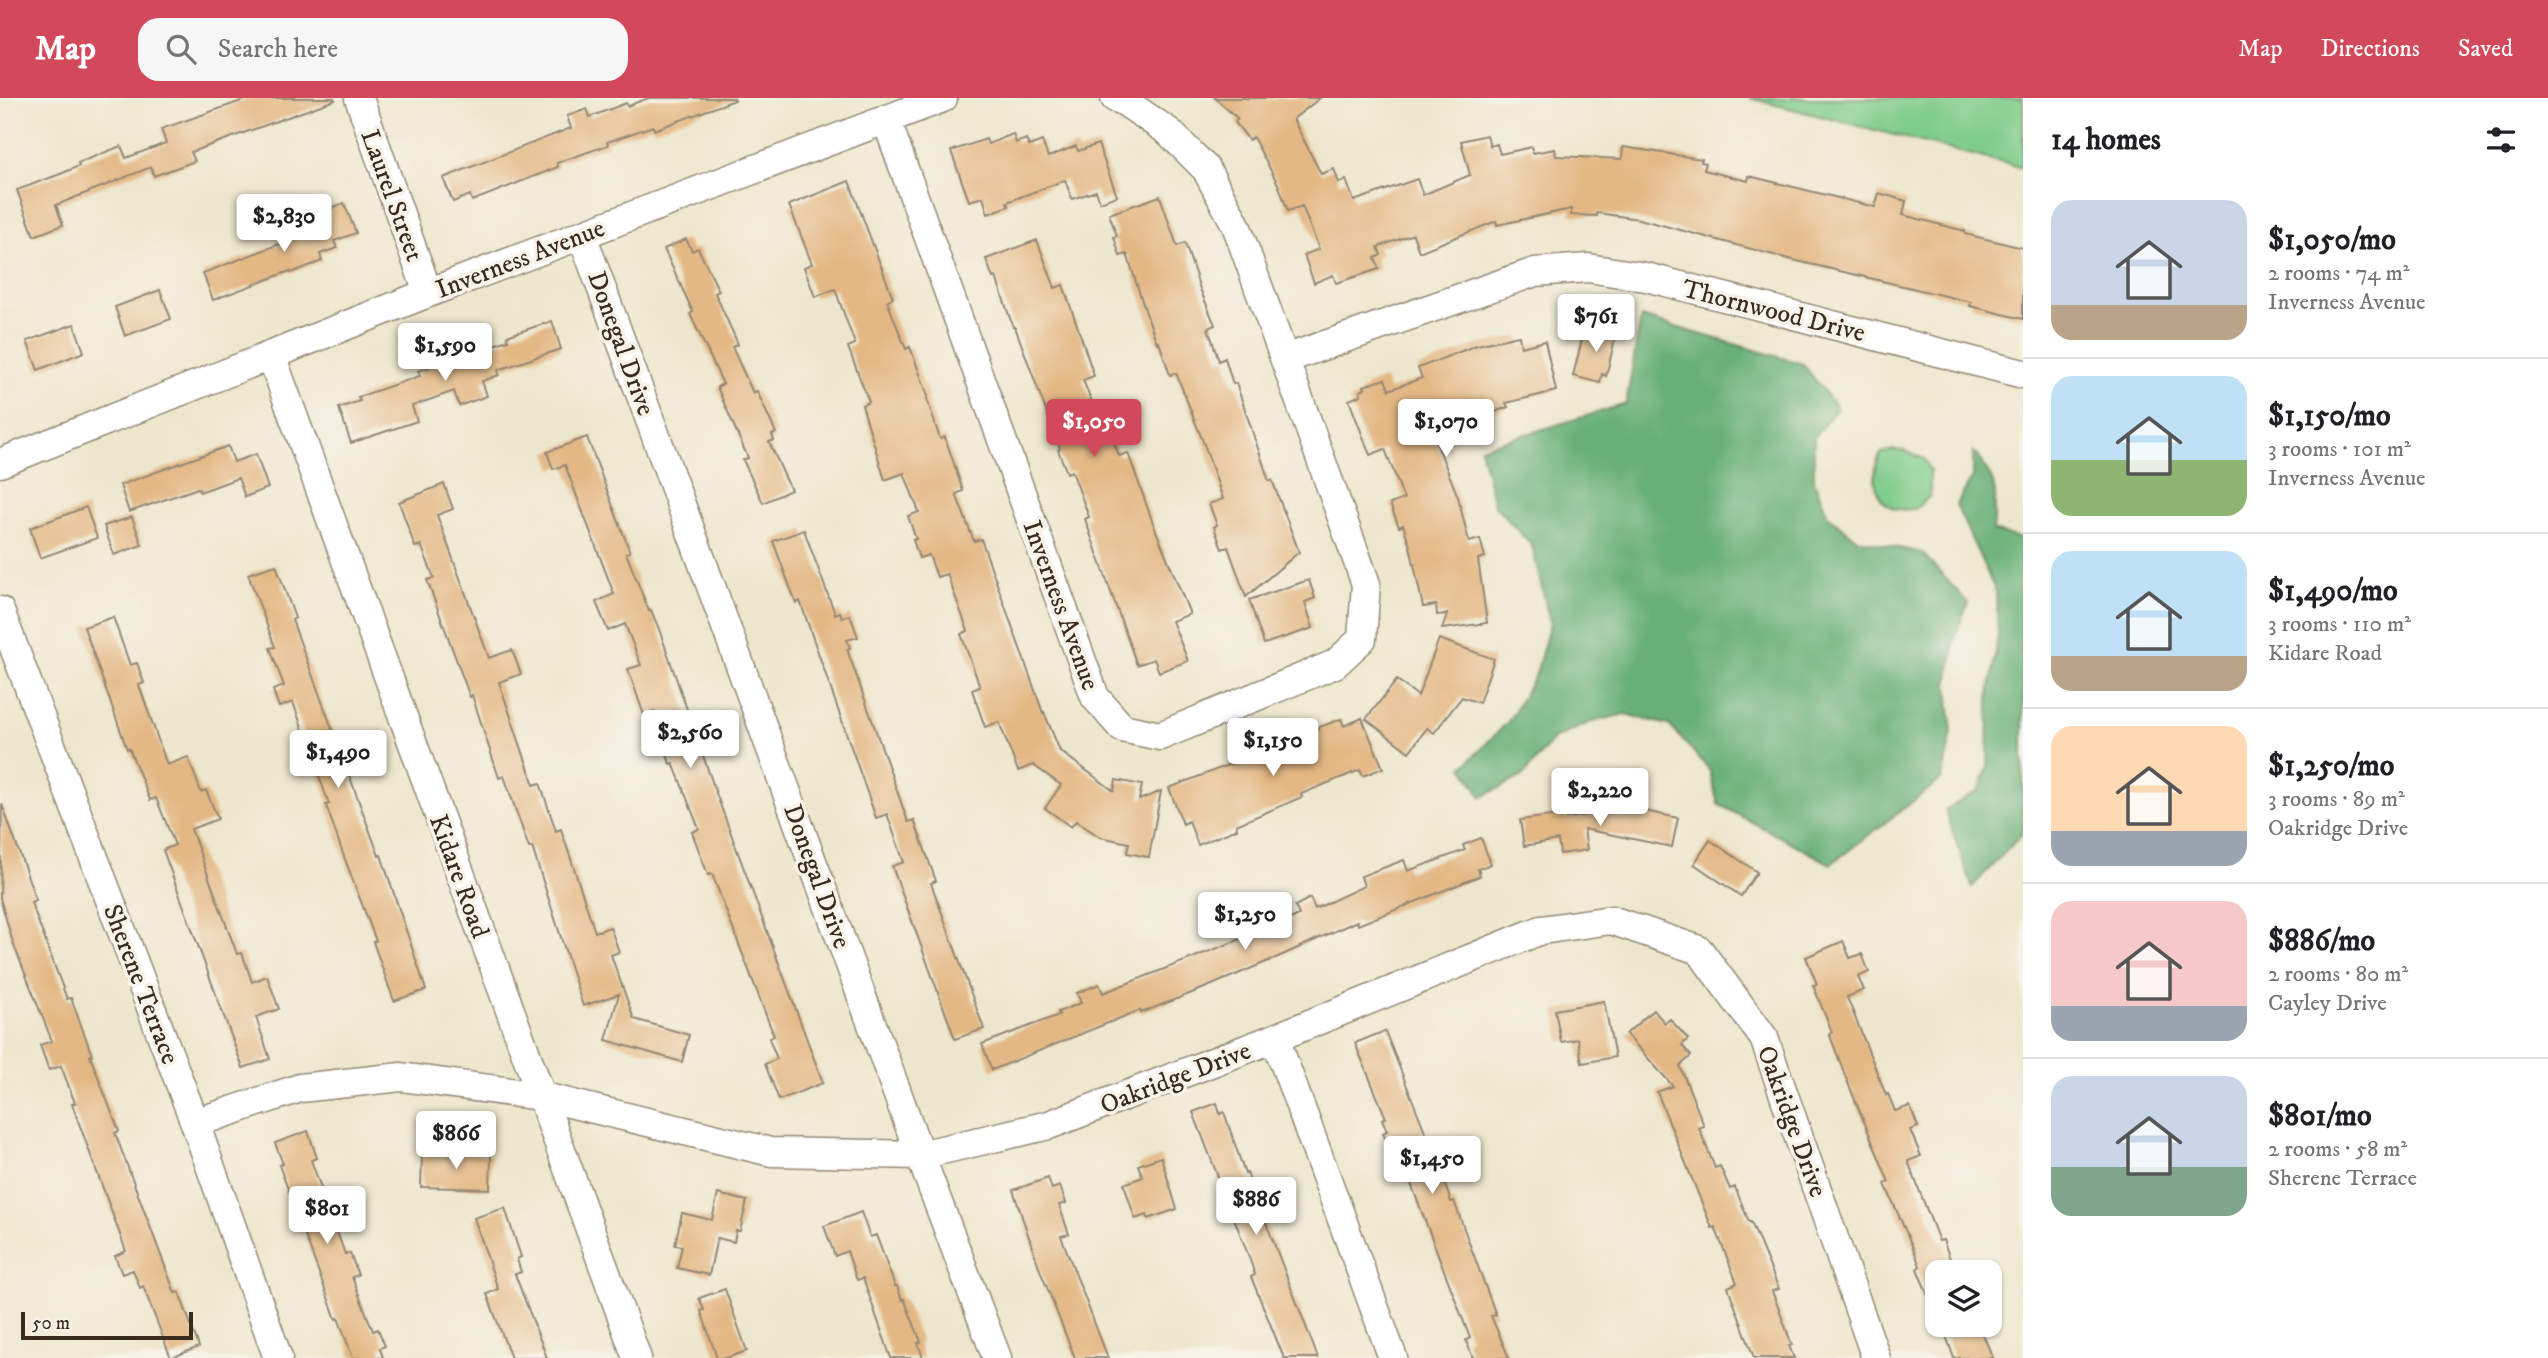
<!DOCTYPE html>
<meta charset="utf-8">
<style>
body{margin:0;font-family:"IM FELL DW Pica",serif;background:#f6f6f6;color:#202124;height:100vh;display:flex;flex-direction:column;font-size:26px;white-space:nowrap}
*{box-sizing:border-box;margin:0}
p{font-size:23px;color:#757577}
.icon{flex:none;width:38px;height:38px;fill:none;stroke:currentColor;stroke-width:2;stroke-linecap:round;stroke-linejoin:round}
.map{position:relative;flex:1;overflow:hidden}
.panel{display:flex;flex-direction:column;background:#fff;width:525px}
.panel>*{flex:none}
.fabs{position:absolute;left:1925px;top:1162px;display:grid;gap:14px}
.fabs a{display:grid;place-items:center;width:77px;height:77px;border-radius:14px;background:#fff;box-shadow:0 2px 5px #0004;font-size:35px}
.scale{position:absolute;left:21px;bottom:18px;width:172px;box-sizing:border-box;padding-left:7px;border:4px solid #3b2a1e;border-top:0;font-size:19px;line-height:24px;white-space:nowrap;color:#3b2a1e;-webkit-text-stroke:5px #f7f3e8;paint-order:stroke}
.price{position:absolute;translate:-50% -60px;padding:0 16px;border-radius:7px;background:#fff;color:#222;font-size:23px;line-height:46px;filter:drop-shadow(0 2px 4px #0008)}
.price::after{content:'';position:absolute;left:50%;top:42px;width:21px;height:16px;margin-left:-10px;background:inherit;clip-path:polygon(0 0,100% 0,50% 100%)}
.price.on{background:#d1495b;color:#fff}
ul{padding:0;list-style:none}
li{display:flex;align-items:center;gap:21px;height:175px;padding:0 28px}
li+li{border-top:2px solid #e0e0e0}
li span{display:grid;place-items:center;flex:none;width:196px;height:140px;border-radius:21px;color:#555}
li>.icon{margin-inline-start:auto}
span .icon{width:84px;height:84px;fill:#fffc;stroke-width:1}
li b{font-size:30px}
h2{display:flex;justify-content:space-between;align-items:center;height:84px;padding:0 28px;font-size:30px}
header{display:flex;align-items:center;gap:42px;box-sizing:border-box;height:98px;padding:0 35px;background:#d1495b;color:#fff}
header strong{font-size:33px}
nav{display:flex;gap:38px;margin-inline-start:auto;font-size:24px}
.search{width:490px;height:63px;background:#f6f6f6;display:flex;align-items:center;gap:18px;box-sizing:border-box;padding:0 24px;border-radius:21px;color:#757577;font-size:26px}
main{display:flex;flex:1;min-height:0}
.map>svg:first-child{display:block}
.green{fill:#7fcc8b;stroke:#5d7b54;stroke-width:2}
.forest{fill:#67b077;stroke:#516d4a;stroke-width:2}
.building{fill:#e4b884}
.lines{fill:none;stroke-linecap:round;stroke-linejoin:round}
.street-casing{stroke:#948876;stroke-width:31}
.street{stroke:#fff;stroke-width:28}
.labels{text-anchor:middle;stroke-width:7;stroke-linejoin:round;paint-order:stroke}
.street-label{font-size:26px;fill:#3b2a1e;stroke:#f7f3e8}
</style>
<header>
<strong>Map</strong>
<div class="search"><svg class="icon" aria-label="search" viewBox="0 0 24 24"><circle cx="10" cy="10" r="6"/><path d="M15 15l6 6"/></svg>Search here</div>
<nav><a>Map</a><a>Directions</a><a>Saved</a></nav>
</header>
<main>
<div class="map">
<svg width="2023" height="1260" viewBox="0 0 2023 1260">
<rect width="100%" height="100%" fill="#f7f3e8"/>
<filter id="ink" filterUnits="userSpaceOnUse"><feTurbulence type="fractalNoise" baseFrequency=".0143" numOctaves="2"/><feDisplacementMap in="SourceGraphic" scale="14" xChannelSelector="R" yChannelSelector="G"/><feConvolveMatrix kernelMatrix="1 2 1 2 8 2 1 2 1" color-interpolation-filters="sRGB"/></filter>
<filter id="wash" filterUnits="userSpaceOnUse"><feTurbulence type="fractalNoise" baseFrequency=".00686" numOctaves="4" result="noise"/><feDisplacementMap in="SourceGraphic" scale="28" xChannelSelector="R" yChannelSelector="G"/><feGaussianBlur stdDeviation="1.57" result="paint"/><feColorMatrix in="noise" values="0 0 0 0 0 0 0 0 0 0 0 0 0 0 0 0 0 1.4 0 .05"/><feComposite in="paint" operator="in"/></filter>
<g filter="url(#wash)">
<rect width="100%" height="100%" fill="#ede7cd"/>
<!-- green -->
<path class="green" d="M 1749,0 L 2023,0 L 2023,70 Z
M 1893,352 L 1905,353 L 1924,361 L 1930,372 L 1930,398 L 1915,411 C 1910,411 1903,412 1898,411 C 1872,406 1871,373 1881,355 Z"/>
<!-- forest -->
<path class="forest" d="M 1641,219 L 1803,266 L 1837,310 L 1814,339 L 1814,382 L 1828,418 L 1857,441 L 1922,455 L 1968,505 L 1955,539 L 1948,587 L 1952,635 L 1942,681 L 1831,766 L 1718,706 L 1709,671 L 1669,627 L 1625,616 L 1591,624 L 1553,641 L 1523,678 L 1482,699 L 1463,669 L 1508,624 L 1536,576 L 1550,525 L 1532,448 L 1494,407 L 1480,350 L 1626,306 Z
M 1973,353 C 2000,386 1996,392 1993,433 L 2023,441 L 2023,735 L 1972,789 L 1945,712 L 1979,692 L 1988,670 L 1989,600 L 1998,537 L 1996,494 L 1956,407 L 1973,379 Z"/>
<g id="blocks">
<!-- building -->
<path class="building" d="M 250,0 L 334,0 L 335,2 L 191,54 L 195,63 L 154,78 L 151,69 L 56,107 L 63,127 L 34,138 L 17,92 L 63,75 L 79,68 L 78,65 L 121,48 L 126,60 L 166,45 L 161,31 Z
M 649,0 L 734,0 L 735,2 L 654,32 L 653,28 L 607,44 L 608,47 L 557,65 L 558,69 L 472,103 L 470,97 L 453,104 L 443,80 L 571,30 L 567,18 L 587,11 L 590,19 L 626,5 L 627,8 Z
M 1215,0 L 1320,0 L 1293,21 L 1321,76 L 1334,71 L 1339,85 L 1346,82 L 1354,103 L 1417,81 L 1423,97 L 1470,77 L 1461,43 L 1487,37 L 1490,48 L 1497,46 L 1500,56 L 1532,49 L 1533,55 L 1555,51 L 1556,58 L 1622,61 L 1623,49 L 1702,61 L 1701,64 L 1706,65 L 1704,72 L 1748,83 L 1749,78 L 1875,109 L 1879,95 L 1906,103 L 1903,117 L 1965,133 L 1965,136 L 2023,150 L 2023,221 L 1970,208 L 1971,204 L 1793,162 L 1639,121 L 1597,115 L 1597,118 L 1571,117 L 1571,111 L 1497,127 L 1496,123 L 1419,154 L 1413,136 L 1378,149 L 1381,157 L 1375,160 L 1379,171 L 1336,185 L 1333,177 L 1314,185 L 1304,157 L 1319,151 L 1302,108 L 1288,113 L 1278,86 L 1253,39 L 1249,42 L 1235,24 L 1238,21 Z
M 1013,36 L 1016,45 L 1026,41 L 1029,48 L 1042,43 L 1048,59 L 1076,48 L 1078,53 L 1098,46 L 1117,98 L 1100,104 L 1096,93 L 1072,101 L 1065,82 L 1007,104 L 1009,108 L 988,116 L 983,99 L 969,103 L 951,53 L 986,41 L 988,46 Z
M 849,83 L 893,200 L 887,203 L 906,251 L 910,249 L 928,298 L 927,301 L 940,341 L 945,339 L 963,393 L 956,396 L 974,443 L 981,441 L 1043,615 L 1044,614 L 1060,653 L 1114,693 L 1116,682 L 1142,687 L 1139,702 L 1161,693 L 1149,759 L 1127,755 L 1129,745 L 1100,739 L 1076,723 L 1071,729 L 1045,710 L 1061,687 L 1033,667 L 1018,673 L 999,624 L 985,629 L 972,592 L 980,589 L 961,536 L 968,533 L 947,476 L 937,479 L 929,457 L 919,460 L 913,442 L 916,441 L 908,418 L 919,414 L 904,375 L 885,382 L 862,307 L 869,304 L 848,249 L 855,246 L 835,191 L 815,199 L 804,169 L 812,166 L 789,107 Z
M 1160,98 L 1177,148 L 1185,145 L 1200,191 L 1215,227 L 1208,230 L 1219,263 L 1225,260 L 1233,286 L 1236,285 L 1269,383 L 1272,382 L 1299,454 L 1246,499 L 1228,449 L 1222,451 L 1214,429 L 1217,427 L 1209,406 L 1223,401 L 1204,346 L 1176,275 L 1170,277 L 1159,244 L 1157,245 L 1145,212 L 1127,156 L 1120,158 L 1114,139 L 1117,138 L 1109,116 Z
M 344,105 L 356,135 L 334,143 L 337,150 L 320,156 L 322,163 L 291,175 L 290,173 L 213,202 L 203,175 L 280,146 L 278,142 L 310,130 L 306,120 Z
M 686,141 L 692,153 L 698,150 L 719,193 L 715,195 L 738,246 L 732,249 L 753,295 L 757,293 L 776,335 L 772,337 L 774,342 L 769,344 L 791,392 L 763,405 L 743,362 L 748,360 L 717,289 L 723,286 L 690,216 L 693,214 L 664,151 Z
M 1037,142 L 1055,190 L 1063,187 L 1078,230 L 1094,278 L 1083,282 L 1104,335 L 1110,333 L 1119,358 L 1128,355 L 1154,428 L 1190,516 L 1172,523 L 1188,563 L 1159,574 L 1154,561 L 1137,567 L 1085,421 L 1089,419 L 1072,373 L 1067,375 L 1058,352 L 1060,351 L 1015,229 L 1013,229 L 996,179 L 993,180 L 986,161 Z
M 160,192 L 171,221 L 125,238 L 115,209 Z
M 552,223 L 561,251 L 498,272 L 499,277 L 482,283 L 487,298 L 459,308 L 454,293 L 412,308 L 417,323 L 351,345 L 339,310 L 360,303 L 358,299 L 420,278 L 418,273 L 508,242 L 507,238 Z
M 1601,225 L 1618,229 L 1606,278 L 1602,276 L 1600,285 L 1573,278 L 1583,237 L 1597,241 Z
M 74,226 L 84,254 L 38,272 L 27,243 Z
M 1519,238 L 1521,249 L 1545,243 L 1556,293 L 1506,305 L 1508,309 L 1477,321 L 1476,317 L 1432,334 L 1458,399 L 1469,444 L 1480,441 L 1485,459 L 1478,461 L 1487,525 L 1442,531 L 1447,516 L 1437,517 L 1436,507 L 1423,509 L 1410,448 L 1403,427 L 1399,429 L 1390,406 L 1404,401 L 1385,351 L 1370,357 L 1349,302 L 1361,297 L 1360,293 L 1365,291 L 1364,288 L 1385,281 L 1389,292 L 1422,280 L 1418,270 L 1477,247 Z
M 587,339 L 630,454 L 626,455 L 649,513 L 651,512 L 659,531 L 716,695 L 823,985 L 779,1002 L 765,966 L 777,961 L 769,940 L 774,938 L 712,776 L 708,777 L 692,734 L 699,731 L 673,665 L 670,666 L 654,613 L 644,617 L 628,571 L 641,567 L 625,526 L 608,533 L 596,504 L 614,496 L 565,367 L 553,371 L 547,354 Z
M 228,348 L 234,364 L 256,356 L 268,390 L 245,399 L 238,380 L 200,394 L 198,390 L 129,414 L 120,387 Z
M 444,386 L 453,411 L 437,417 L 489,560 L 512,552 L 521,576 L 499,584 L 534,687 L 540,685 L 556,733 L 561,731 L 595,834 L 610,829 L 619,854 L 611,857 L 634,921 L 689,937 L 682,964 L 606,942 L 619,896 L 583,908 L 532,749 L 529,750 L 504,678 L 499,680 L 472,597 L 470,599 L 427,482 L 434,480 L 421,447 L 415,449 L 399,404 Z
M 86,409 L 97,440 L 40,460 L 30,430 Z
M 132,419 L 142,447 L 114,457 L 104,428 Z
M 804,432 L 835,516 L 840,514 L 842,520 L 850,517 L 858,539 L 847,542 L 850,550 L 847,551 L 908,724 L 914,722 L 936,783 L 931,785 L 984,931 L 955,941 L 892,768 L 904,764 L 887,716 L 876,720 L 800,503 L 796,505 L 773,443 Z
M 276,467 L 295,520 L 292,522 L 379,758 L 381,757 L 426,892 L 394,903 L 373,844 L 376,843 L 343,756 L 326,707 L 329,706 L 293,604 L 279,609 L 273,592 L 284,588 L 270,550 L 275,549 L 248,476 Z
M 1309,482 L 1315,500 L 1305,504 L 1313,530 L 1264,546 L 1249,502 Z
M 113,519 L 130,567 L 137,565 L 144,585 L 139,587 L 167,667 L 188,659 L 201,694 L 206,692 L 218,721 L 191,731 L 237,856 L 242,855 L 252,884 L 267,878 L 279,911 L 256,919 L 270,961 L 243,970 L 163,752 L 175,747 L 156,700 L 150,702 L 129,650 L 127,651 L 84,529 Z
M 1439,541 L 1494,561 L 1479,605 L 1462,599 L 1434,635 L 1427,630 L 1409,654 L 1366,621 L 1397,582 L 1418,598 Z
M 1362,620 L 1383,670 L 1363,678 L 1360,672 L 1301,696 L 1302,699 L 1236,727 L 1237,731 L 1198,747 L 1189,723 L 1183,726 L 1169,690 L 1318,632 L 1317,630 L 1341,621 L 1344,628 Z
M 2,706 L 36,802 L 31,804 L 67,901 L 71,900 L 92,957 L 90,958 L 119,1033 L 115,1035 L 175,1195 L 179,1194 L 199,1249 L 171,1260 L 143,1188 L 140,1190 L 133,1172 L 122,1176 L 115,1158 L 126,1153 L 72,1006 L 75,1005 L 61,968 L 49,972 L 40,947 L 52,943 L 13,845 L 0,800 Z
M 1611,706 L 1678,720 L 1672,749 L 1584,731 L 1587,752 L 1560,756 L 1558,742 L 1524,748 L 1520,722 L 1565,716 L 1566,720 L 1609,714 Z
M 1481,740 L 1491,766 L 1478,771 L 1480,778 L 1358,827 L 1357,823 L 1278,859 L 1207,889 L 1141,915 L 1140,912 L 992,972 L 982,946 L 1059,917 L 1058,914 L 1081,905 L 1077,895 L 1099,886 L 1103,895 L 1282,825 L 1299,817 L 1295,808 L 1310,800 L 1315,811 L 1364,788 L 1361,778 L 1404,762 L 1408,773 L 1465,752 L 1463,747 Z
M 1710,742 L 1757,774 L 1741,798 L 1694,766 Z
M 1843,843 L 1850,860 L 1862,856 L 1869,874 L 1858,879 L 1864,892 L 1847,899 L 1886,997 L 1888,996 L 1895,1013 L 1910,1008 L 1918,1029 L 1910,1032 L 1921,1058 L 1908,1063 L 1939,1143 L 1943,1142 L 1955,1174 L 1937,1174 L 1937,1219 L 1917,1171 L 1920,1168 L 1913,1150 L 1885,1086 L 1889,1084 L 1848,985 L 1829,935 L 1832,934 L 1813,887 L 1817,886 L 1806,859 Z
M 1604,903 L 1615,959 L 1582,965 L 1578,941 L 1561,944 L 1555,912 Z
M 1653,912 L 1665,925 L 1670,921 L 1688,941 L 1682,947 L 1691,958 L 1680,968 L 1704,1028 L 1699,1030 L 1715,1070 L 1720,1068 L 1730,1091 L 1735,1089 L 1749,1124 L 1751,1124 L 1779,1191 L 1772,1193 L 1792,1247 L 1789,1248 L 1794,1260 L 1754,1260 L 1728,1189 L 1737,1185 L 1715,1129 L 1712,1130 L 1657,994 L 1673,988 L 1626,936 Z
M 1385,933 L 1438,1066 L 1451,1104 L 1454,1103 L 1467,1139 L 1496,1217 L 1491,1218 L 1509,1260 L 1473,1260 L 1466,1242 L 1470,1240 L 1408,1078 L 1395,1051 L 1390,1053 L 1383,1035 L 1387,1033 L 1382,1021 L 1386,1020 L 1355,945 Z
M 1217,1005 L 1220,1016 L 1224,1014 L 1245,1076 L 1247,1075 L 1318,1260 L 1284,1260 L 1269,1223 L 1251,1179 L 1255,1177 L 1249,1159 L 1193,1014 Z
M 308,1033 L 317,1060 L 311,1062 L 345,1156 L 350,1155 L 358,1177 L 352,1179 L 373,1233 L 378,1231 L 385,1248 L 380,1250 L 383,1260 L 353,1260 L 338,1220 L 336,1221 L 279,1067 L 283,1066 L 275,1045 Z
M 422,1054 L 491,1057 L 490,1091 L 421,1089 Z
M 1161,1059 L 1177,1111 L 1148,1121 L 1147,1117 L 1135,1121 L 1124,1086 L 1143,1079 L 1138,1067 Z
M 1048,1080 L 1052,1091 L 1060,1088 L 1066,1105 L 1059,1107 L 1069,1136 L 1061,1138 L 1108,1260 L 1075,1260 L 1040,1172 L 1013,1092 Z
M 718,1096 L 747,1103 L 740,1133 L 736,1133 L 734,1144 L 717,1140 L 709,1177 L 677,1170 L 682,1148 L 675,1147 L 682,1115 L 712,1122 Z
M 505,1110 L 521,1159 L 517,1161 L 521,1174 L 515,1176 L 547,1260 L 511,1260 L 487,1196 L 498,1191 L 474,1120 Z
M 861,1114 L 870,1139 L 876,1137 L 895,1188 L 897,1188 L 902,1202 L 904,1201 L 921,1244 L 918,1245 L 923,1260 L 891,1260 L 863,1180 L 857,1182 L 847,1153 L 835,1158 L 824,1128 Z
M 725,1191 L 747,1253 L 726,1260 L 717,1260 L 701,1213 L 704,1212 L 699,1200 Z
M 1942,1227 L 1979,1227 L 1993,1260 L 1954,1260 Z"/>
</g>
</g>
<g filter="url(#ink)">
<use href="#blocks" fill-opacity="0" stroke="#948876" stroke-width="2"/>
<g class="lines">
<!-- street casing -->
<g class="street-casing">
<path id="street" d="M 359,0 L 428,195
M 886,21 L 1095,599 L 1122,630 L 1160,638 L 1335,566 L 1362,541 L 1366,486 L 1236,127 L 1206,71 L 1169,34 L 1122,2 L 1115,0
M 582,137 L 920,1057 L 997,1260
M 271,257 L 637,1260
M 1285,261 L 1535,174 L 1588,170 L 1646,179 L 2023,276
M 0,365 L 428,195 L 943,0
M 0,513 L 195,1025 L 278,1260
M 1275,940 L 1393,1260
M 195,1025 L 300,990 L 401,979 L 540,998 L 771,1054 L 920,1057 L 1049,1027 L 1275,940 L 1541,832 L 1611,822 L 1699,852 L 1764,940 L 1876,1260"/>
</g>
<!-- street -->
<use href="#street" class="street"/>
</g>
</g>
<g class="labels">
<!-- street labels -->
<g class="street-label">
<text transform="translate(393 97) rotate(70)" y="9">Laurel Street</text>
<text transform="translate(520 160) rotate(-21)" y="9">Inverness Avenue</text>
<text transform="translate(1774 212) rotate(14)" y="9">Thornwood Drive</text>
<text transform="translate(622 245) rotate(70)" y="9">Donegal Drive</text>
<text transform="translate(1062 507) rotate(70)" y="9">Inverness Avenue</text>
<text transform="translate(460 778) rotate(70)" y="9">Kidare Road</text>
<text transform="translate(818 778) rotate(70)" y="9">Donegal Drive</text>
<text transform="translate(142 886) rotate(69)" y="9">Sherene Terrace</text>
<text transform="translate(1175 979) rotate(-21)" y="9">Oakridge Drive</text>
<text transform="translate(1793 1023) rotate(70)" y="9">Oakridge Drive</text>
</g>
</g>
</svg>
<div class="fabs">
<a><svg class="icon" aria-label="layers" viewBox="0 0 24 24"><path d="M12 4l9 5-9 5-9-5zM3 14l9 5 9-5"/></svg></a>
</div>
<div class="scale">50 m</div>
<b class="price" style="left:284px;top:156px">$2,830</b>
<b class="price" style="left:1596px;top:256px">$761</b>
<b class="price" style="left:445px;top:285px">$1,590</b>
<b class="price on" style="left:1094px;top:361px">$1,050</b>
<b class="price" style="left:1446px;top:361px">$1,070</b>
<b class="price" style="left:690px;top:672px">$2,560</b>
<b class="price" style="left:1273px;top:680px">$1,150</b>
<b class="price" style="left:338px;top:692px">$1,490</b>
<b class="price" style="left:1600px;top:730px">$2,220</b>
<b class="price" style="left:1245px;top:854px">$1,250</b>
<b class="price" style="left:456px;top:1073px">$866</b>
<b class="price" style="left:1432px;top:1098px">$1,450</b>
<b class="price" style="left:1256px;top:1139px">$886</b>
<b class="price" style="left:327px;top:1148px">$801</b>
</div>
<section class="panel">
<h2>14 homes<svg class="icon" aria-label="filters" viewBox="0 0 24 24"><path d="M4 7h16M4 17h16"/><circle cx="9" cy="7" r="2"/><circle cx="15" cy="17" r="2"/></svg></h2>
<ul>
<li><span style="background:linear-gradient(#c9d6e8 75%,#b9a48a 0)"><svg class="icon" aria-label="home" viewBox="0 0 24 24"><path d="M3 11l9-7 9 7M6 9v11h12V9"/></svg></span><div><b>$1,050/mo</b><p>2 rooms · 74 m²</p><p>Inverness Avenue</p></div></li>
<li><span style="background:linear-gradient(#bfe0f5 60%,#8fb573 0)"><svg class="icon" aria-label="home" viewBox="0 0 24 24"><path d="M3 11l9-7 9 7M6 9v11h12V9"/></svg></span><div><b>$1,150/mo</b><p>3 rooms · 101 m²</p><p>Inverness Avenue</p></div></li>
<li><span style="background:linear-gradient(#bfe0f5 75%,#b9a48a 0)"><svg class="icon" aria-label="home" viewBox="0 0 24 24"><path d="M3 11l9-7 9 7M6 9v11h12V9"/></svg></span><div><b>$1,490/mo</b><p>3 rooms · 110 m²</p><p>Kidare Road</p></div></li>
<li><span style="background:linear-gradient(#ffd9b3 75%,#9aa5b1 0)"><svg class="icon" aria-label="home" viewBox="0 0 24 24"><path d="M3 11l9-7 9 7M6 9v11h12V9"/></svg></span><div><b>$1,250/mo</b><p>3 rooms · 89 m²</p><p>Oakridge Drive</p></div></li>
<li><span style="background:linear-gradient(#f6c9c9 75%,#9aa5b1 0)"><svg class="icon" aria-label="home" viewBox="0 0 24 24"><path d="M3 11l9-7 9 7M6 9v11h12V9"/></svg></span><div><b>$886/mo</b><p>2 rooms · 80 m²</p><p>Cayley Drive</p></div></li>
<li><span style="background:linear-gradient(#c9d6e8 65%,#7fa58c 0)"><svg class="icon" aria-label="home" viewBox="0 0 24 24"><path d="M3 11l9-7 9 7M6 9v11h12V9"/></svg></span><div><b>$801/mo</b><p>2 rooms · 58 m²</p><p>Sherene Terrace</p></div></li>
</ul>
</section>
</main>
